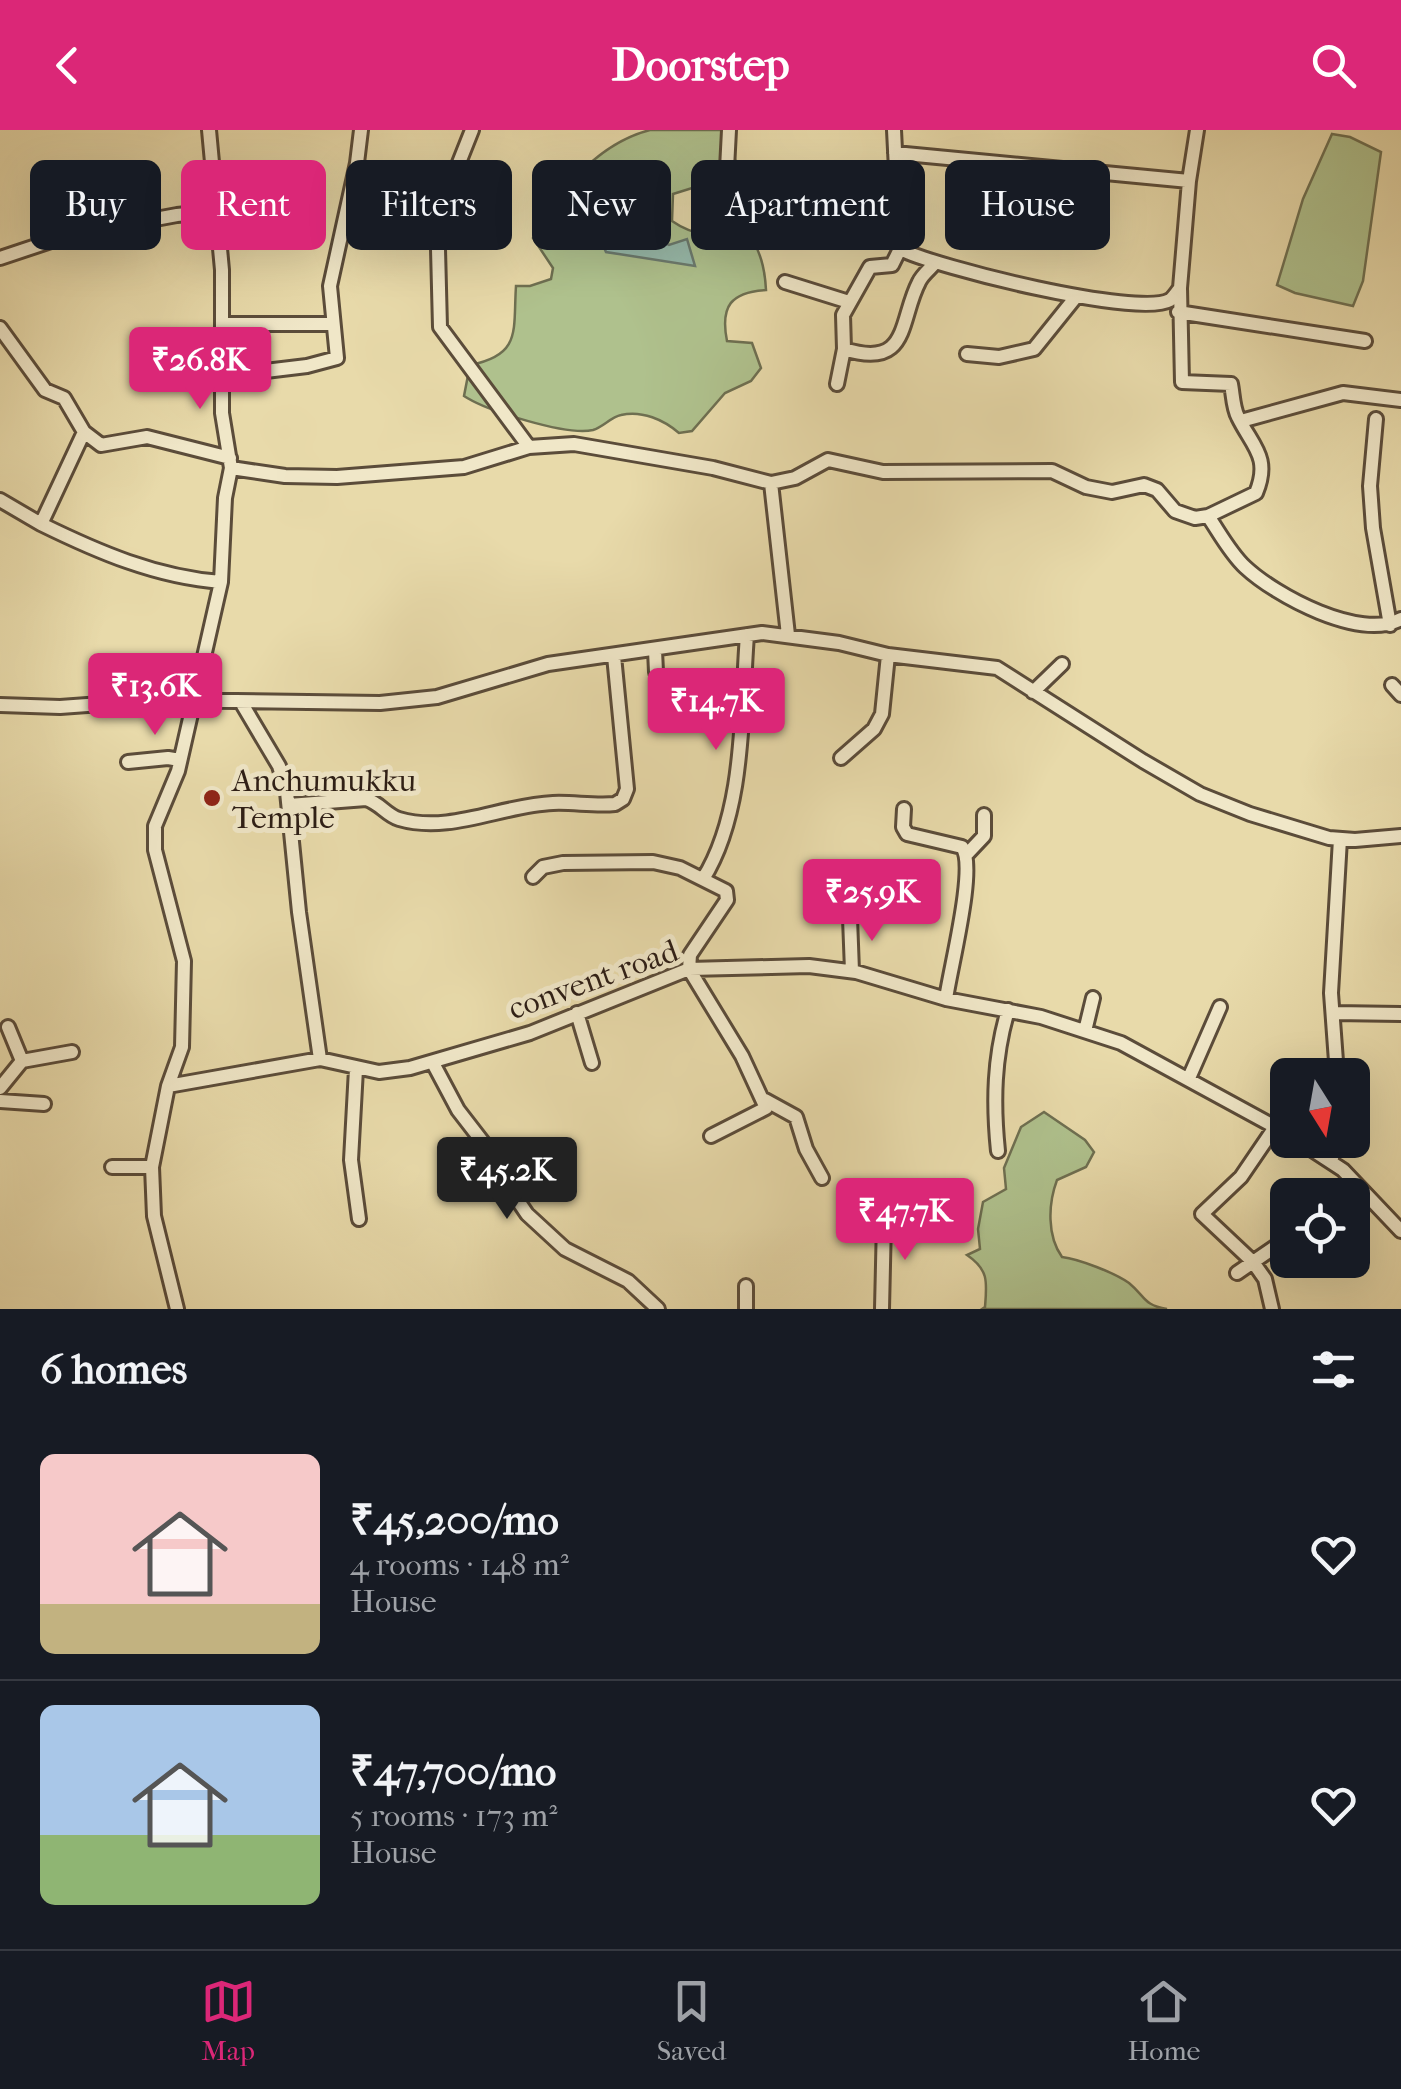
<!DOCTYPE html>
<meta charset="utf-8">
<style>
body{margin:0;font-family:"IM FELL French Canon",serif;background:#242831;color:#f1f3f6;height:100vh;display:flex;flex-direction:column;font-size:38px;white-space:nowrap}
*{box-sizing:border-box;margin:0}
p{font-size:32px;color:#9ea1a6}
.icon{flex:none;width:55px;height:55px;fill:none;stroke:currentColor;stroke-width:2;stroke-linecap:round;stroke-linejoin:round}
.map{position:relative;height:1179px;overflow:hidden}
.details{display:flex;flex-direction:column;background:#171b24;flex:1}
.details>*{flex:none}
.banner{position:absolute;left:30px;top:30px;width:1342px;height:90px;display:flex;gap:20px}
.needle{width:65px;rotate:169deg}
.buttons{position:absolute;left:1270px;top:928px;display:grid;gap:20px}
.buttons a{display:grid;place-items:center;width:100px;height:100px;border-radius:15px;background:#171b24;box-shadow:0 10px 40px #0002;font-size:50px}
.price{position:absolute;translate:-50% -85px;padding:0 22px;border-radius:10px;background:#db2777;color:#fff;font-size:32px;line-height:65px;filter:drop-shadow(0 2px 5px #0008)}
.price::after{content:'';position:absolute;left:50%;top:60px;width:30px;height:22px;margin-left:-15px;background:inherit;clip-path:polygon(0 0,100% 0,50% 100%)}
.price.current{background:#222;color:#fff}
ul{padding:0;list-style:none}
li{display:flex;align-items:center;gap:30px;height:250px;padding:0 40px}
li+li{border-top:2px solid #363941}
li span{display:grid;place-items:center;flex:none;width:280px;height:200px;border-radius:15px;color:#555}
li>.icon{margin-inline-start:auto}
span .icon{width:120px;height:120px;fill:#fffc;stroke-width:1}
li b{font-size:42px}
h2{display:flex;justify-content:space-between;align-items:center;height:120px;padding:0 40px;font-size:42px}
.pill{padding:0 35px;border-radius:15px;background:#171b24;box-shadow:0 10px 40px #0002;font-size:35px;line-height:90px}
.pill.current{background:#db2777;color:#fff}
header{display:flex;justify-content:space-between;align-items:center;height:130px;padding:0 40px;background:#db2777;color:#fff;font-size:45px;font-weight:700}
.tabs{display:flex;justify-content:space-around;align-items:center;height:140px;border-top:2px solid #363941;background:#171b24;font-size:28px;color:#9ea1a6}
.tabs a{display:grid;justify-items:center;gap:5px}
.tabs .current{color:#db2777}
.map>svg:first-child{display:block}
.green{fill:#afc18d;stroke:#6e6f51;stroke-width:2.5}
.water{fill:#97baab;stroke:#6c7b6f;stroke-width:2.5}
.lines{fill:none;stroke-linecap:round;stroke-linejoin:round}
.minor-casing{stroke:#5b4c3a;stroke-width:18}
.minor{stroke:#f0e7c8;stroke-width:12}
.poi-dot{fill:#8f2418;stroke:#f0e7c8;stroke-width:4}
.labels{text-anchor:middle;stroke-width:10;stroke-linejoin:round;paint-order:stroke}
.poi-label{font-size:32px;fill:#2c1d15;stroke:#f0e7c8;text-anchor:start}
.street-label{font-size:32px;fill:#2c1d15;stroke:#f0e7c8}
</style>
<header><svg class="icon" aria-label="back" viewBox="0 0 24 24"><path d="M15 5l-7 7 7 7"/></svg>Doorstep<svg class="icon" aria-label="search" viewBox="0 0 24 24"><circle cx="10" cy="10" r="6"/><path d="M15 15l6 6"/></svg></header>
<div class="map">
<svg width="1401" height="1179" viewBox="0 0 1401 1179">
<rect width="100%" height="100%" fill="#e8daaa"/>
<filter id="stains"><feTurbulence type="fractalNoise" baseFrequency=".002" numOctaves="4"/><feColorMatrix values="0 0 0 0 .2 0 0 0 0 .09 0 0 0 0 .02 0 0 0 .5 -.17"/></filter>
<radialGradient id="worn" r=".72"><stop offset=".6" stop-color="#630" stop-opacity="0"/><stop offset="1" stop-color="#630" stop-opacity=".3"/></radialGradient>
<!-- green -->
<path class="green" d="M 650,0 L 728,0 L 730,5 L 738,44 L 727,55 L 705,54 L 673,64 L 672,91 C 696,108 719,107 747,103 C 761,119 765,139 766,160 C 731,162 720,176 727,211 L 752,213 L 761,238 L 751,251 L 725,263 L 692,301 L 679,303 C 664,290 642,280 621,285 C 611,287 603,297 593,300 C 567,306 487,281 464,266 L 470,235 C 522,225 513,200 516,156 L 530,156 L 551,149 L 553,138 L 533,108 C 559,61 596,14 650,0 Z
M 1332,4 L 1350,7 L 1381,22 L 1363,151 L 1353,176 L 1295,163 L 1277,155 L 1303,69 Z
M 1044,982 L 1085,1010 L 1094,1022 L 1086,1037 L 1057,1050 C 1048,1074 1047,1106 1062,1127 C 1079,1129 1115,1143 1129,1153 C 1146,1167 1143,1175 1167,1179 L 982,1179 L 985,1177 C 987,1152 989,1140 967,1125 L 980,1119 L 978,1099 L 983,1072 L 1006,1059 L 1004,1038 L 1021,997 Z"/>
<!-- water -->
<path class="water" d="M 620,92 L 669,115 L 687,109 L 695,136 L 606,122 L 597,101 Z"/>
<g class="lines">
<!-- minor casing -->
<g class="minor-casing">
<path id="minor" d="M 472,0 L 447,63 L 438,119 L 440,197 L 529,317
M 894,0 L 900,119 C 935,137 1139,188 1170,170 C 1174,167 1177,162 1180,158 L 1189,51 L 1197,0
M 895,23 L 1189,51
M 726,58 L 729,0
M 0,128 L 69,105 L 177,85 L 236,79 L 303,64
M 785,152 L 849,172
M 1180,158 L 1182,252 L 1231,254 C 1233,264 1233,278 1238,287 C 1252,316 1271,327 1256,363 L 1208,386
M 1178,182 L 1365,211
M 224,194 L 333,194
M 0,198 L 45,260 L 64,268 L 84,302
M 844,219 C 910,240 899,190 919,152 C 922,145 930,139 935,133
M 967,224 L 999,227 L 1034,219 L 1075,168
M 224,246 L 307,236 L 337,228 L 330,156 L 357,33 L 361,0
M 837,254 L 844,219 L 843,185 L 870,137 L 892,135 L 900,119
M 1376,289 L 1370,356 L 1373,398 L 1390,495
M 1241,291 L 1343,263 L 1401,270
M 231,338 L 285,346 L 337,347 L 464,337 L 529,317 L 574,314 L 713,338 L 771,353 L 795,348 L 828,330 L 883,342 L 1052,341 L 1086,357 L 1112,362 L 1144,355 L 1157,360 L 1175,381 L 1195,388 L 1208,386 C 1219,402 1230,423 1245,437 C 1276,466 1360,511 1401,489
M 771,353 L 788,505
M 0,370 L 41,394 L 84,302 L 101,315 L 147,307 L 230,328
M 41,394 C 98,422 156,447 221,452
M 655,520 L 656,542
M 1392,555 L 1401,565
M 1033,562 L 1062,534
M 241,572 L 279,636 L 287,662 L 299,782 L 320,929 L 379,942 L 410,938 L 530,903 L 689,839 L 809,836 L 856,842 L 946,869 L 1041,887 L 1121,913 L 1288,1004
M 0,575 L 60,577 L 156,570 L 380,573 L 437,567 L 548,534 L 762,503 L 839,513 L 888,525 L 997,538 L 1143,631 L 1200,664 L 1250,684 L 1329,708 L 1355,710 L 1401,706
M 841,628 L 874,599 L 882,584 L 888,525
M 128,632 L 168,628 L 180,630
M 289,675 L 366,669 C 380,673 386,685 399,689 C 450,704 502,675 553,673 C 573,672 594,676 615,674 L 623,669 L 627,659 L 614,526
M 904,679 L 903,697 L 907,704 L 962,717 C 977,736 950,839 946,869
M 967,724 L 984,706 L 984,685
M 533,747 L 543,737 L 563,733 L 653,732 L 680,738 L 726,761 L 727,770 L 690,825 L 689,839 L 742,926 L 766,978 L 711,1006
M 703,749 C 745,682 741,583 747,505
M 850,788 L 852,841
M 577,883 L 592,933
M 1334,883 L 1401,884
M 8,897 L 22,931
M 1085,901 L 1093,868
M 433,933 L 458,980 L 492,1024 L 504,1050 L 527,1084 L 565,1119 L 628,1151 L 658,1179
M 356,939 L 351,1030 L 359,1089
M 1337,945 L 1331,863 L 1340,709
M 1189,948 L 1220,877
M 168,956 L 182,917 L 184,831 L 155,720 L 155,696 L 178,641 L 221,452 L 225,368 L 231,338 L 222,283 L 222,140 L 209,0
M 0,958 L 22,931 L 72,922
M 765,970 L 796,987 L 806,1019 L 822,1048
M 0,971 L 44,974
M 1297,1010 L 1343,1040 L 1401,1101
M 998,1021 C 993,972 994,927 1008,880
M 1331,1031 L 1337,1010
M 112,1037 L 152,1037
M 1237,1143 L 1288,1108
M 746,1156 L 746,1179
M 177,1179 L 154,1086 L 152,1037 L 168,956 L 320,929
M 882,1179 L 884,1091
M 1272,1179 L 1265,1149 L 1253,1132 L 1202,1084 L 1241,1047 L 1275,997"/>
</g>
<!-- minor -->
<use href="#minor" class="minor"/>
</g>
<!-- markers -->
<circle class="poi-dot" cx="212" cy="668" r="10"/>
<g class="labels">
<!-- poi labels -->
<g class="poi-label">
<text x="232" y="661">Anchumukku<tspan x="232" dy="37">Temple</tspan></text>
</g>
<!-- street labels -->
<g class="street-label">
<text transform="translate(593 849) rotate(-20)" y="11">convent road</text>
</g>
</g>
<rect width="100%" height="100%" filter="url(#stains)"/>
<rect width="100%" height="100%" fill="url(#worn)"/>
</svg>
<div class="buttons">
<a><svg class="needle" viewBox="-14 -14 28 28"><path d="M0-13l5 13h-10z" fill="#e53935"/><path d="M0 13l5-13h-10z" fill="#9ea1a6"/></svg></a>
<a><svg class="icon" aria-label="locate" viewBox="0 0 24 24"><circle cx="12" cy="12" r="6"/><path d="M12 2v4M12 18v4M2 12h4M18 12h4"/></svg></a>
</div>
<b class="price" style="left:200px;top:282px">₹26.8K</b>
<b class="price" style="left:155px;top:608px">₹13.6K</b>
<b class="price" style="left:716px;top:623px">₹14.7K</b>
<b class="price" style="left:872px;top:814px">₹25.9K</b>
<b class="price current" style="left:507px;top:1092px">₹45.2K</b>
<b class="price" style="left:905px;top:1133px">₹47.7K</b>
<div class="banner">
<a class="pill">Buy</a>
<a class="pill current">Rent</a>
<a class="pill">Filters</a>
<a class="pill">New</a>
<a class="pill">Apartment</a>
<a class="pill">House</a>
</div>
</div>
<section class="details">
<h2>6 homes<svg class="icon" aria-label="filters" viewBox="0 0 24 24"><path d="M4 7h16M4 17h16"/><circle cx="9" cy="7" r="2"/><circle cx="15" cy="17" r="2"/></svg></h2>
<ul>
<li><span style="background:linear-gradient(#f6c9c9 75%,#c2b280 0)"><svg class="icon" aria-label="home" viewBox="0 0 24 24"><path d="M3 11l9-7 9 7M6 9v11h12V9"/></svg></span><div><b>₹45,200/mo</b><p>4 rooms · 148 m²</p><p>House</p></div><svg class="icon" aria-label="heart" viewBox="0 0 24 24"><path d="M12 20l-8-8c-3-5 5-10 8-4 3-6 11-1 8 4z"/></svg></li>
<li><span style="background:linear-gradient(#a9c7e8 65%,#8fb573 0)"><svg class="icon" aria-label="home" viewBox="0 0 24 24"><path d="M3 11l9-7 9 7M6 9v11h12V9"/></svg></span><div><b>₹47,700/mo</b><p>5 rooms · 173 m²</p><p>House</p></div><svg class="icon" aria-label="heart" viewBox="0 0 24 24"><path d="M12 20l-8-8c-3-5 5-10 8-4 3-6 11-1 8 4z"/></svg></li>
</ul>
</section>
<nav class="tabs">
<a class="current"><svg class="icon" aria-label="map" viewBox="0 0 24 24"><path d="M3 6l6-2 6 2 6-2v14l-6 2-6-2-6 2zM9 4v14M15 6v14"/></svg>Map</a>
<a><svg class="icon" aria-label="saved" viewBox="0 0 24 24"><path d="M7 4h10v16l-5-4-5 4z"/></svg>Saved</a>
<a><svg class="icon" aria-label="home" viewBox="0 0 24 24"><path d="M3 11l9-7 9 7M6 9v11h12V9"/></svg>Home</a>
</nav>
